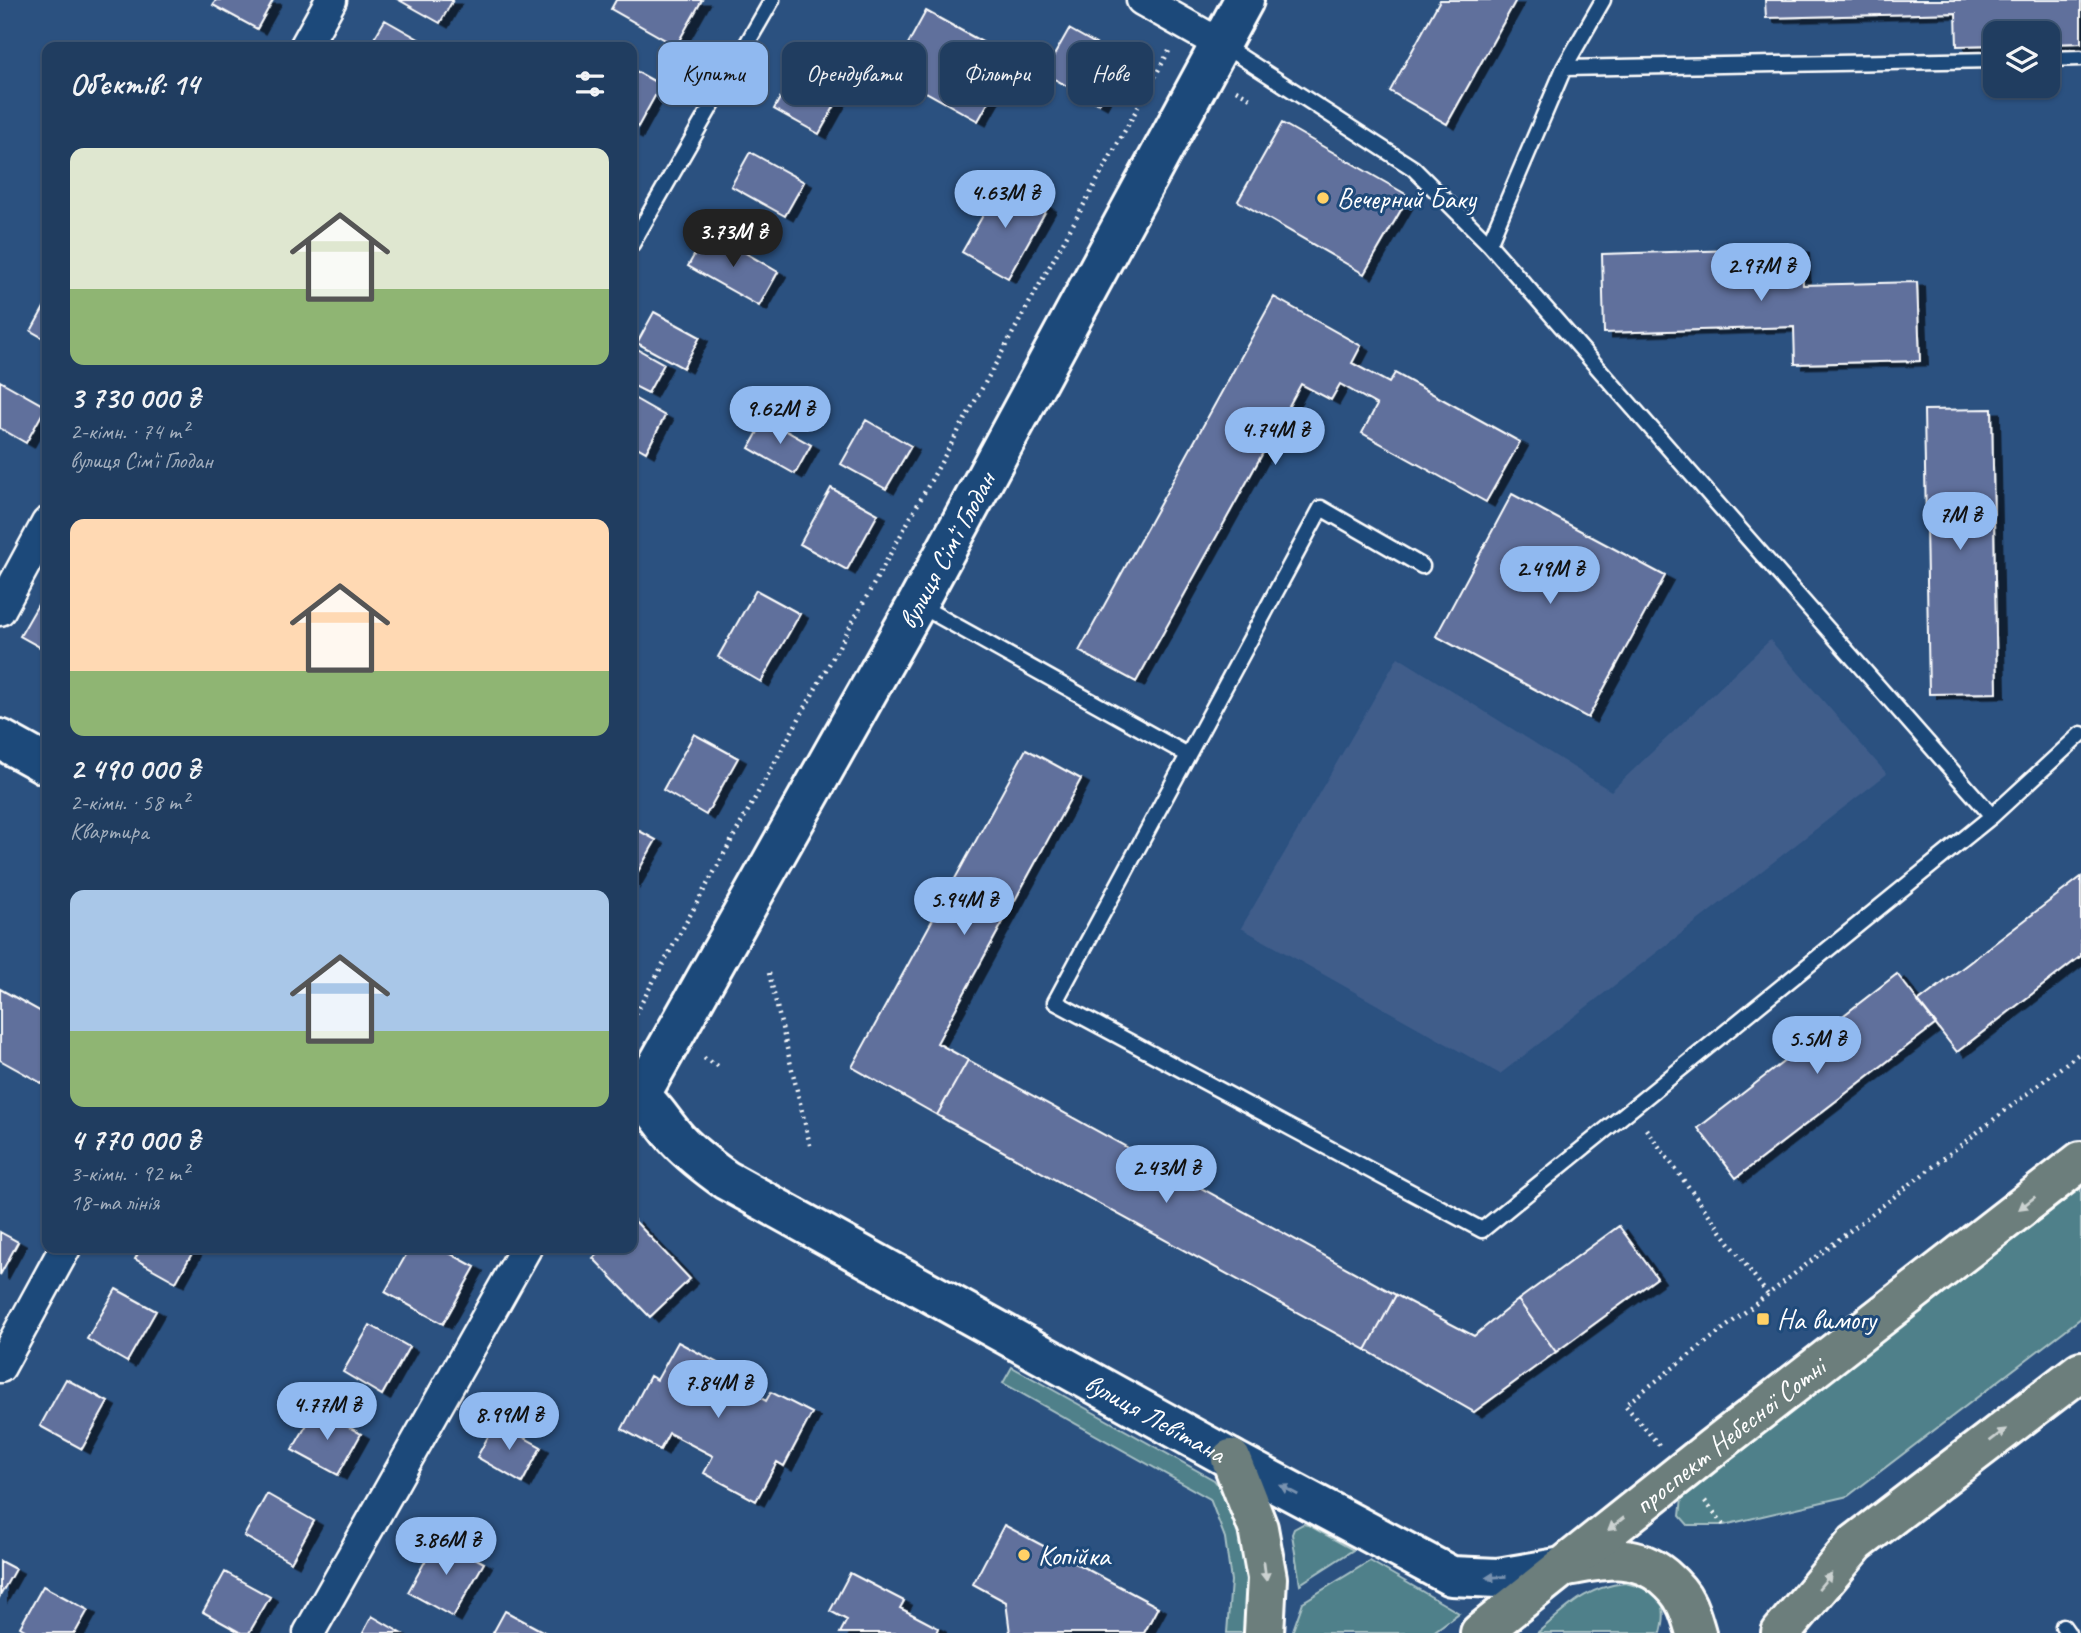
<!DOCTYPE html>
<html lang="uk">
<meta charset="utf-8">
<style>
body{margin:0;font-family:Caveat,sans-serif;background:#284466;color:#f1f3f6;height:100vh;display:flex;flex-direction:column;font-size:26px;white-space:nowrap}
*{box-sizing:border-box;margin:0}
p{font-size:23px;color:#a2aebd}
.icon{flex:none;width:38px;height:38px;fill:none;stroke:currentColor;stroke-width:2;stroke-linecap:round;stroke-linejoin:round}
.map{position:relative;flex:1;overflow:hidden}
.panel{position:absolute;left:42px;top:42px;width:595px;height:1211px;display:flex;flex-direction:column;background:#203d60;border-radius:14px;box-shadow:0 2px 5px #0004,0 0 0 2px #3d5675}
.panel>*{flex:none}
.hud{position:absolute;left:658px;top:42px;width:665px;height:63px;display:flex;gap:14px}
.buttons{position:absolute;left:1983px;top:21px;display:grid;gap:14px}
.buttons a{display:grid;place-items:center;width:77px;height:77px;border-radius:14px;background:#203d60;box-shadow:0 2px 5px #0004,0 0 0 2px #3d5675;font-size:35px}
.price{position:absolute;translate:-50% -60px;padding:0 16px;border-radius:24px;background:#90b9f0;color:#111;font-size:23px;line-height:46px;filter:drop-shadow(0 2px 4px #0008)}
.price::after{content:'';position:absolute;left:50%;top:42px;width:21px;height:16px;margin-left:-10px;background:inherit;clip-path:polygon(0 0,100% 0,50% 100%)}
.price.selected{background:#222;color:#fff}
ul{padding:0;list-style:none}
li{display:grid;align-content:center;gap:14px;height:371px;padding:0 28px}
li span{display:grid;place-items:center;height:217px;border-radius:14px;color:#555}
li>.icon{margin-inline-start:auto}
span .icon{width:126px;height:126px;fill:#fffc;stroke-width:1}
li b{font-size:30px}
h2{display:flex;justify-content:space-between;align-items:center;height:84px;padding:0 28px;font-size:30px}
.tag{padding:0 24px;border-radius:14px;background:#203d60;box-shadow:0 2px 5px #0004,0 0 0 2px #3d5675;font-size:24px;line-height:63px}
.tag.selected{background:#90b9f0;color:#111}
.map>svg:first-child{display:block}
.built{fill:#3f5d8a}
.green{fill:#4f808a;stroke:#a7c0c4;stroke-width:2}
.building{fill:#606f9c;stroke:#fff;stroke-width:2;filter:url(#shadow)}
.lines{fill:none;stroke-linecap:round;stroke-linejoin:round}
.lane-casing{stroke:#fff;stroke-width:19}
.street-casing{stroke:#fff;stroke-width:35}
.secondary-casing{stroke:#fff;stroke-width:44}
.primary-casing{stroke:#fff;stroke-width:44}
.path{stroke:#fff;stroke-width:4.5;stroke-dasharray:2 5;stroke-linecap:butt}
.lane{stroke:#1f4a7a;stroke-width:14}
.street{stroke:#1f4a7a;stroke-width:30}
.secondary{stroke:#1f4a7a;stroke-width:38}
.primary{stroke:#6c7e7c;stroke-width:38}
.oneway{fill:#ccd2d1}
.oneway2{fill:#7992af}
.poi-dot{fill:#ffd166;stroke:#1f4a7a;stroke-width:2.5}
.labels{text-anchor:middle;stroke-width:6;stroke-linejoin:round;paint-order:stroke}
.poi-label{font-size:28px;fill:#fff;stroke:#1f4a7a;text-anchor:start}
.street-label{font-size:28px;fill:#fff;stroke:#1f4a7a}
</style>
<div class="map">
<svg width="2081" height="1633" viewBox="0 0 2081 1633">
<defs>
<filter id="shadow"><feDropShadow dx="8" dy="4.5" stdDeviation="0" flood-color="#0009"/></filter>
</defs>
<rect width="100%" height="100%" fill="#2b5180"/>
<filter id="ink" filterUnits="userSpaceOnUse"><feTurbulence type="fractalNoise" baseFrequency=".0143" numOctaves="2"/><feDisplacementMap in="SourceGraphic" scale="14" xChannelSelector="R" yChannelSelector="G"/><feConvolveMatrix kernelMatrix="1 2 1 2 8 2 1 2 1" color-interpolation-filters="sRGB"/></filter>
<g filter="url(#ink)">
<!-- built -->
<path class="built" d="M 1770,640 L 1887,774 L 1500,1074 L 1241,928 L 1398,657 L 1611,791 Z"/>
<!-- green -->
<path class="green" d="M 2081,1188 L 2081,1318 L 1848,1496 L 1724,1525 L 1688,1525 L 1680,1516 L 1682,1498 L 1723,1464 Z
M 1012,1367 L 1214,1480 L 1231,1502 L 1242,1535 L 1251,1581 L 1245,1633 L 1227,1633 L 1231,1581 L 1225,1538 L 1210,1499 L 1003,1383 Z
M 1303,1524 L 1308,1525 L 1353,1550 L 1300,1584 L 1292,1534 L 1294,1529 Z
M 1370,1561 L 1459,1613 L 1432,1633 L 1292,1633 L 1303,1602 Z
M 1625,1583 C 1658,1590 1670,1599 1661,1633 L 1537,1633 C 1569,1607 1583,1588 1625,1583 Z"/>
<!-- building -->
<path class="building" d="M 216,0 L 273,0 L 257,29 L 213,5 Z
M 399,0 L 453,0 L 440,23 Z
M 616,0 L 702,0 L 676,46 L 611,9 Z
M 1440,0 L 1516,0 L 1447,124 L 1390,91 Z
M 1765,0 L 2081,0 L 2081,43 L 2048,44 L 2048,33 L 1995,33 L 1995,45 L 1957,46 L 1956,13 L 1766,18 Z
M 926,11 L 1013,59 L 978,121 L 892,73 Z
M 385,20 L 429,45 L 427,47 L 369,47 Z
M 1069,29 L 1124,60 L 1099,104 L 1044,73 Z
M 799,63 L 844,89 L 819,134 L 774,109 Z
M 632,69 L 661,85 L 634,134 L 632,133 Z
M 1282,123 L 1409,196 L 1364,274 L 1238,201 Z
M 750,152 L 804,182 L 785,216 L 731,186 Z
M 1002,182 L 1048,207 L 1008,278 L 962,252 Z
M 708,231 L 778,272 L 759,306 L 688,266 Z
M 1801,248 L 1803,285 L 1917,282 L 1920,361 L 1795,364 L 1794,327 L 1604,333 L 1602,254 Z
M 1274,297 L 1361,346 L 1352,363 L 1389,383 L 1395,373 L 1520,442 L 1486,502 L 1362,433 L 1377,405 L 1340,384 L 1331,400 L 1301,384 L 1136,682 L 1079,651 Z
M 47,302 L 47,340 L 31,331 Z
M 654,312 L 700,337 L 683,368 L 637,343 Z
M 632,346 L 664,364 L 648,393 L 632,385 Z
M 0,381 L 46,407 L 26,443 L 0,428 Z
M 632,397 L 665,416 L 646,452 L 632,444 Z
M 1992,409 L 1997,693 L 1929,694 L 1924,410 Z
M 765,419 L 811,445 L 795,474 L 749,448 Z
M 866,420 L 911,446 L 886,489 L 841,464 Z
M 831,488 L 878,514 L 847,570 L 800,544 Z
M 1512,494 L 1665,576 L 1588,718 L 1436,636 Z
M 47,589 L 47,651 L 20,636 Z
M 756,590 L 800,614 L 761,682 L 718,657 Z
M 694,734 L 738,758 L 706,815 L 663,790 Z
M 1026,749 L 1081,779 L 937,1043 L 968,1060 L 937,1115 L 852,1067 Z
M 632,827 L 656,840 L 632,882 Z
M 2081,877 L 2081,956 L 1957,1052 L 1918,1002 Z
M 1897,974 L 1936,1024 L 1736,1178 L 1698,1128 Z
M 0,989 L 47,1015 L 47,1086 L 0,1060 Z
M 968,1060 L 1396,1295 L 1366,1350 L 937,1115 Z
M 633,1219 L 690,1279 L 650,1317 L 593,1258 L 604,1248 L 632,1248 Z
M 1619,1226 L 1657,1278 L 1556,1352 L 1518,1300 Z
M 0,1232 L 18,1242 L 0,1275 Z
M 141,1248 L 195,1248 L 176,1282 L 135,1259 Z
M 410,1248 L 440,1248 L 475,1267 L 443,1324 L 385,1292 Z
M 116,1289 L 156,1311 L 127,1362 L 87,1339 Z
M 1396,1295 L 1474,1336 L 1518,1300 L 1556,1352 L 1474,1412 L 1366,1350 Z
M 370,1325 L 409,1347 L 382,1395 L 343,1372 Z
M 678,1342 L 731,1370 L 725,1379 L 766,1401 L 771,1392 L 812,1413 L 784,1466 L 777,1462 L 756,1501 L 704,1473 L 713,1456 L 669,1433 L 660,1450 L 622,1429 L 650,1376 L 657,1380 Z
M 66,1379 L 108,1402 L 82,1449 L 40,1426 Z
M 316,1409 L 361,1434 L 338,1475 L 292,1450 Z
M 496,1422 L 541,1447 L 522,1483 L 477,1457 Z
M 267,1494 L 314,1521 L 291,1562 L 244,1536 Z
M 1004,1525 L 1158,1607 L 1144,1633 L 1010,1633 L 1006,1602 L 973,1584 Z
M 438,1538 L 484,1563 L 453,1617 L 408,1592 Z
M 0,1561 L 15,1569 L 0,1596 Z
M 225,1572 L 270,1597 L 249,1633 L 241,1633 L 203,1612 Z
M 850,1573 L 904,1601 L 900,1608 L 938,1628 L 936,1633 L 840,1633 L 847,1620 L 830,1611 Z
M 43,1586 L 88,1610 L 75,1633 L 30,1633 L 20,1627 Z
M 505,1611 L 546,1633 L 493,1633 Z
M 372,1616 L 401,1633 L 363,1633 Z"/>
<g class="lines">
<!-- lane casing -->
<g class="lane-casing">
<path id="lane" d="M 1221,44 L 1413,168 L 1489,244 L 1992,816
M 2048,59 L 2081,58
M 1564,68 L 1995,60
M 632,244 L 772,0
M 1489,244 L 1564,68 L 1603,0
M 1422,566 L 1321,508 L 1055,1002 L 1482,1230 L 1992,816 L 2081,734
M 917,604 L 1188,755
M 2063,1626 L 2068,1633"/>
</g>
<!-- street casing -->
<g class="street-casing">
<path id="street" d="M 1142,0 L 1220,44
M 305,47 L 331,0
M 0,610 L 47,523
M 0,1367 L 65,1248
M 309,1633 L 526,1248"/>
</g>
<!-- secondary casing -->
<g class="secondary-casing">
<g id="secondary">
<path d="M 0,739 L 47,765"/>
<path id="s1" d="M 632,1091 C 654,1104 661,1122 678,1140 C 692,1155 708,1167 726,1180 L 1231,1459 L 1451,1576 L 1498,1578 L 1563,1567"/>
<path id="s2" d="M 640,1096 L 917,604 L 1244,0"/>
</g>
</g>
<!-- primary casing -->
<g class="primary-casing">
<g id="primary">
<path d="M 1231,1459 L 1258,1528 L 1267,1578 L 1264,1633"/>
<path d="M 1566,1566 C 1603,1560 1632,1551 1664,1577 C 1672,1584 1681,1593 1685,1602 C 1690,1611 1693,1623 1696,1633"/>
<path id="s3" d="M 1480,1633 L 1712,1448 L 2081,1161"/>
<path d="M 1781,1633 L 1856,1543 L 2081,1371"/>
</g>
</g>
<!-- path -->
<path class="path" d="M 1236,90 L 1252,99
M 769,973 L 811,1149
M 632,1020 L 1169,51
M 704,1058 L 718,1066
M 1646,1129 L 1768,1295
M 1659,1445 L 1625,1405 L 2081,1052
M 1705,1501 L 1724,1525"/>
<!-- lane -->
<use href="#lane" class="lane"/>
<!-- street -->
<use href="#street" class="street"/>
<!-- secondary -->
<use href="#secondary" class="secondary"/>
<!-- primary -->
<use href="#primary" class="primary"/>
</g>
<!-- one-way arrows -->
<defs><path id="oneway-solid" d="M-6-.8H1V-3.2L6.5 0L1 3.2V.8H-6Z" transform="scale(1.75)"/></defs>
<g class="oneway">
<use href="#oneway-solid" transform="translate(2027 1203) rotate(142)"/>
<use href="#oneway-solid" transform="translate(1998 1435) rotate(-37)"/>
<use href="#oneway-solid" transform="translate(1616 1524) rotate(141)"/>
<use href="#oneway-solid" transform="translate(1265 1571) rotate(83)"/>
<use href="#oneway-solid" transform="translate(1825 1581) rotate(-50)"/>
</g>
<g class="oneway2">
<use href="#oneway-solid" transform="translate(1289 1490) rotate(-152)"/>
<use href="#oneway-solid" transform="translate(1496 1577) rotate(177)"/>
</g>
</g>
<!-- markers -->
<g class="poi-dot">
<circle cx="1323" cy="198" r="7"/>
<rect x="1756" y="1312" width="14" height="14" rx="3.5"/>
<circle cx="1024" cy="1555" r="7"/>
</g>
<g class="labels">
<!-- poi labels -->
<g class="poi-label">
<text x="1337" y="208">Вечерний Баку</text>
<text x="1777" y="1329">На вимогу</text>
<text x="1038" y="1565">Копійка</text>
</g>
<!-- street labels -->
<g class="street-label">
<text dy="10" stroke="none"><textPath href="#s2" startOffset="626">вулиця Сім'ї Глодан</textPath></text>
<text dy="10" stroke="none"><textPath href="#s1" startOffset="621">вулиця Левітана</textPath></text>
<text dy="10" stroke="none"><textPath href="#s3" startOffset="318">проспект Небесної Сотні</textPath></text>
</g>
</g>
</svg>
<div class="buttons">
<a><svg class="icon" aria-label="layers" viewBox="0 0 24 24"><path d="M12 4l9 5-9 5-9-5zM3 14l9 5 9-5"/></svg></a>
</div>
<b class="price" style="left:1005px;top:230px">4.63M ₴</b>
<b class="price selected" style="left:733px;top:269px">3.73M ₴</b>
<b class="price" style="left:1761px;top:303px">2.97M ₴</b>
<b class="price" style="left:780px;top:446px">9.62M ₴</b>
<b class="price" style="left:1275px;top:467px">4.74M ₴</b>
<b class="price" style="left:1960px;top:552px">7M ₴</b>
<b class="price" style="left:1550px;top:606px">2.49M ₴</b>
<b class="price" style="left:964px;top:937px">5.94M ₴</b>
<b class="price" style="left:1817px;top:1076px">5.5M ₴</b>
<b class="price" style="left:1166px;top:1205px">2.43M ₴</b>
<b class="price" style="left:718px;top:1420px">7.84M ₴</b>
<b class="price" style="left:327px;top:1442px">4.77M ₴</b>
<b class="price" style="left:509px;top:1452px">8.99M ₴</b>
<b class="price" style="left:446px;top:1577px">3.86M ₴</b>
<div class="hud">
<a class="tag selected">Купити</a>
<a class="tag">Орендувати</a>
<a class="tag">Фільтри</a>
<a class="tag">Нове</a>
</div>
<section class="panel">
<h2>Об’єктів: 14<svg class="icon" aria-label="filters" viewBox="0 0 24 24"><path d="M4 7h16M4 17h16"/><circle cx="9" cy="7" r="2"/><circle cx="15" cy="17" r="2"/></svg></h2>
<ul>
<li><span style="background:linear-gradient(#dfe7d0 65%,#8fb573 0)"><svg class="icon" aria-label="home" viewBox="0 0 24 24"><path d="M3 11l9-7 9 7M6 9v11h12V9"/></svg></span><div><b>3 730 000 ₴</b><p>2-кімн. · 74 m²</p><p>вулиця Сім'ї Глодан</p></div></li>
<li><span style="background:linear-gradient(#ffd9b3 70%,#8fb573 0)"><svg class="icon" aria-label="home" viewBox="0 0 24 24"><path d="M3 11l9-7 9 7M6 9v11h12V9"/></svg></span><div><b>2 490 000 ₴</b><p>2-кімн. · 58 m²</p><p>Квартира</p></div></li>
<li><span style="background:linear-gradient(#a9c7e8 65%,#8fb573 0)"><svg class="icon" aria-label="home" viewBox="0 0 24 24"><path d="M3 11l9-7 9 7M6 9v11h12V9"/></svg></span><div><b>4 770 000 ₴</b><p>3-кімн. · 92 m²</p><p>18-та лінія</p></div></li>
</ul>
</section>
</div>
